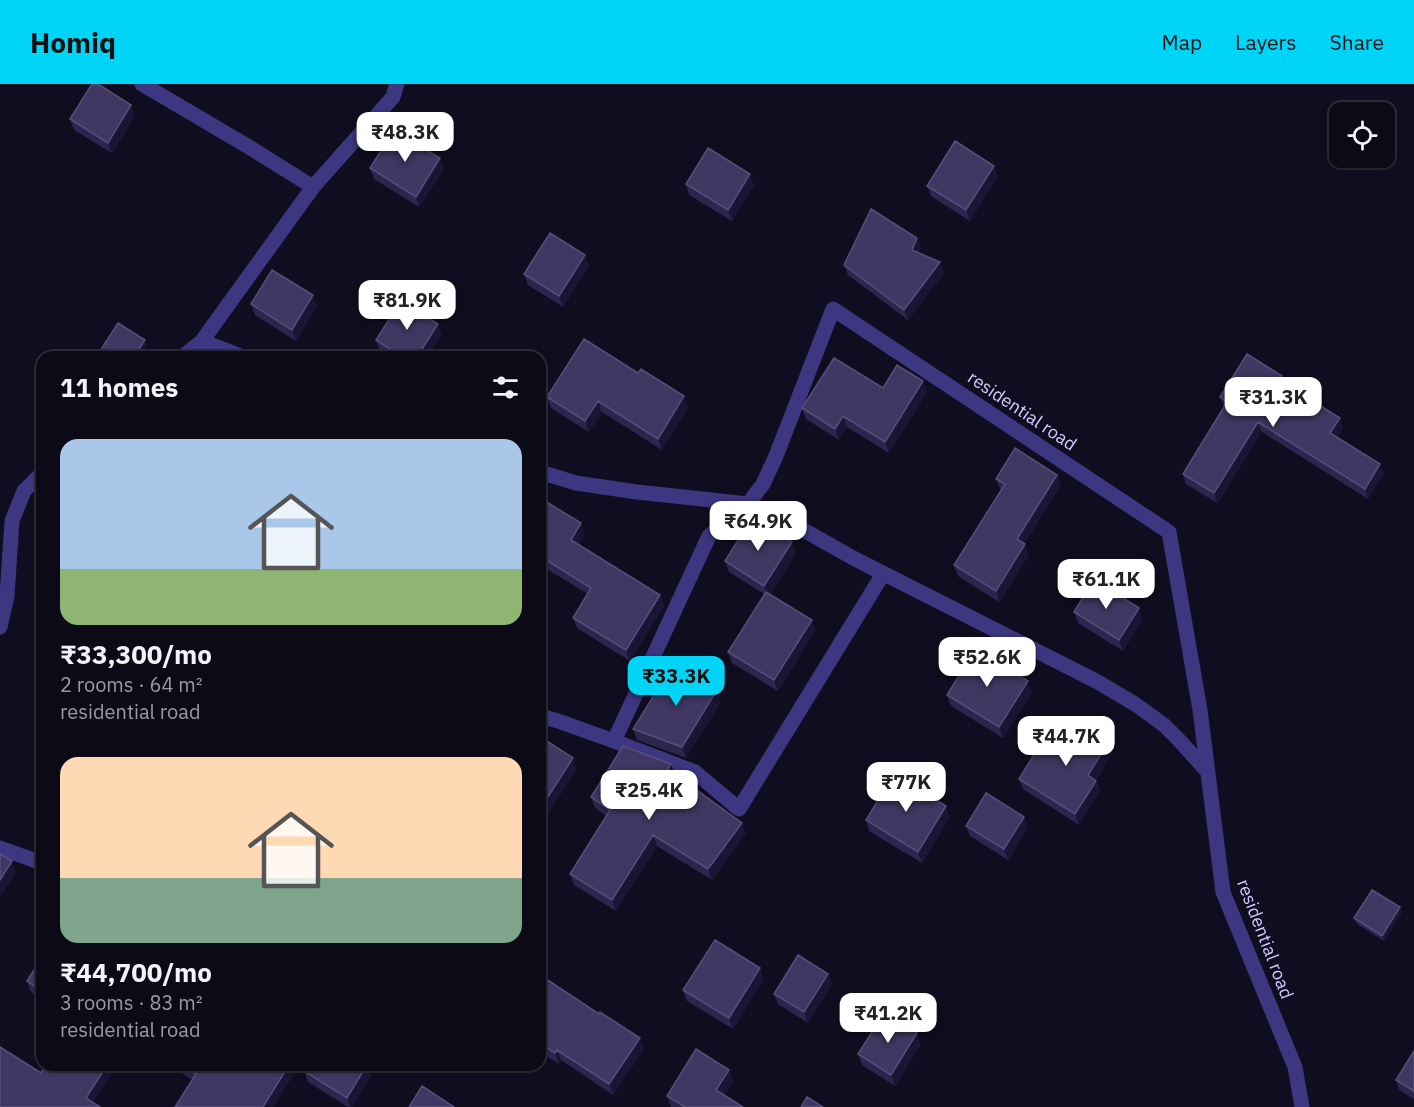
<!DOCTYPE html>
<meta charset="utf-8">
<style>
body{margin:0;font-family:"IBM Plex Sans",sans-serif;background:#1b1825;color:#f1f3f6;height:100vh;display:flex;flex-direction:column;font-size:22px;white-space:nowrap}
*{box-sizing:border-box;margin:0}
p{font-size:20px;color:#9a9aa2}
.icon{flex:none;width:33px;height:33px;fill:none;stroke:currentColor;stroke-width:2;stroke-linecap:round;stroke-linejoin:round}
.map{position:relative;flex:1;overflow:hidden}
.drawer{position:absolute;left:36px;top:267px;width:510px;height:720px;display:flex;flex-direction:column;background:#0d0a18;border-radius:18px;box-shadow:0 2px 4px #0004,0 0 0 2px #2d2b37}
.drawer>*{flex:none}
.tools{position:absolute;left:1329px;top:18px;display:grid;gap:12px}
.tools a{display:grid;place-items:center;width:66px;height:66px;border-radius:12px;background:#0d0a18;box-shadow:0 2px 4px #0004,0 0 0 2px #2d2b37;font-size:30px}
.price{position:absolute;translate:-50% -51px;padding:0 14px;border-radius:12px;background:#fff;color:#222;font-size:20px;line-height:39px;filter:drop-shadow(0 2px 3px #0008)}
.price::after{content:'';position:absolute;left:50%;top:36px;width:18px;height:14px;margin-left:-9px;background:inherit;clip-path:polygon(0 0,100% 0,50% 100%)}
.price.active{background:#00d5f7;color:#111}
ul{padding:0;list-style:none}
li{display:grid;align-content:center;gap:12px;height:318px;padding:0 24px}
li span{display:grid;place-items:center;height:186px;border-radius:18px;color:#555}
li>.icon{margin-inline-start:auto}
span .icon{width:108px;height:108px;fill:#fffc;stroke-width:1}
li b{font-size:26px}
h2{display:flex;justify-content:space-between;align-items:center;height:72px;padding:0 24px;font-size:26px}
header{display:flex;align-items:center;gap:36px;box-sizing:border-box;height:84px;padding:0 30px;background:#00d5f7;color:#111}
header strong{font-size:28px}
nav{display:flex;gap:33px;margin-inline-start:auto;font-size:21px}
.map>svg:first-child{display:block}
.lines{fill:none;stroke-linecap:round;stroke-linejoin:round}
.minor{stroke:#3c3780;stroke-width:15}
.wall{fill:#2e254f}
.shaded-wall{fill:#1b1434}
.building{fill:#403762;stroke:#574e7b;stroke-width:1.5}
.labels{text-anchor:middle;stroke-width:4.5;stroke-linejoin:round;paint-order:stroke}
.street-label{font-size:18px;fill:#d4ccff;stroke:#110d20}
</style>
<header>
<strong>Homiq</strong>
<nav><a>Map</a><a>Layers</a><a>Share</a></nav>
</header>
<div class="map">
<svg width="1414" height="1023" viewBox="0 0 1414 1023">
<rect width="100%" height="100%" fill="#110d20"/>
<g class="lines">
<!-- minor -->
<path class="minor" d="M 142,0 L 249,63 L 313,103 L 202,257 L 243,273
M 313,103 L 393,13 L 397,0
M 182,273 L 202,257
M 540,388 L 576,399 L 637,408 L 748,420 L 784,435 L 855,475 L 1096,597 L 1135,620 L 1164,641 L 1179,656 L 1207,687
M 0,543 L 7,512 L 12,437 L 24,407 L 42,389
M 540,632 L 558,637 L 614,657 L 709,452 L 748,420 L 763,400 L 776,372 L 833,225 L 1169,448 L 1200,626 L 1223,808 L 1295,983 L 1302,1023
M 614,657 L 695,688 L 739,725 L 883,490
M 0,764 L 42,779"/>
</g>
<!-- wall -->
<path class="wall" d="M 135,32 L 112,69 L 74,46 L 70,35 Z
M 440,74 L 444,85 L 419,123 L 374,95 L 370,84 Z
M 998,92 L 970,137 L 931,112 L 927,102 Z
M 686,100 L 754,101 L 732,137 L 689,111 Z
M 917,154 L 921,164 L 919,169 L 940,178 L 944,189 L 908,236 L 848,191 L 844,181 Z
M 589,182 L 563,223 L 528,201 L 524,190 Z
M 251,220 L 317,222 L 296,257 L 255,231 Z
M 442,250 L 427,273 L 389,273 L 380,267 L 376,256 Z
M 147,261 L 140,273 L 102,273 L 100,267 Z
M 923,297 L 927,308 L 889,369 L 847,343 L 839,356 L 806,335 L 802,324 L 883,304 Z
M 1285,300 L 1343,344 L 1337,353 L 1384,390 L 1368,415 L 1262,348 L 1217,419 L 1186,400 L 1183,390 L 1224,324 L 1220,313 Z
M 547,313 L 688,323 L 662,366 L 602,328 L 589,348 L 551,324 Z
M 1057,391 L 1061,401 L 1024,460 L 1029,471 L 999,518 L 958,492 L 954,481 L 1001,406 L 996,395 Z
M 540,414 L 585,450 L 579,460 L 660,511 L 664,522 L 630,577 L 577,544 L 573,534 L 588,510 L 540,481 Z
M 796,469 L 770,510 L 812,536 L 815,547 L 778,607 L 732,579 L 728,568 L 764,510 L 729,488 L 725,477 Z
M 1074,528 L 1143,535 L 1123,567 L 1078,539 Z
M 1032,608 L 1003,654 L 951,622 L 947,611 Z
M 721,617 L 686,674 L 637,656 L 633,645 Z
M 540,656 L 577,685 L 548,729 L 540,725 Z
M 1108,659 L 1112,669 L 1096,696 L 1100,707 L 1079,741 L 1023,705 L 1019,695 L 1050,667 Z
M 671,680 L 674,689 L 746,749 L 712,796 L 657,762 L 616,827 L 574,801 L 570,790 L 607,732 L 595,724 L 591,713 Z
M 950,733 L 922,779 L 869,747 L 866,736 Z
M 1024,733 L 1028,744 L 1008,776 L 970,752 L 966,742 Z
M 1400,823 L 1402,828 L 1384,857 L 1357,840 L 1354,834 Z
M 540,871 L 547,883 L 541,892 L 644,965 L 613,1011 L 561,976 L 559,980 L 540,968 Z
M 42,873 L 42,915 L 31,908 L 27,897 Z
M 828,890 L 832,900 L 808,939 L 778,920 L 774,910 Z
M 764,895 L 733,945 L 687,917 L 683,906 Z
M 921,960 L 895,1002 L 862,981 L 858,970 Z
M 1414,967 L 1414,1015 L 1399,1006 L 1396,996 Z
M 169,981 L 300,981 L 193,996 Z
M 304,987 L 372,991 L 352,1023 L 348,1023 L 308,998 Z
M 733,997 L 724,1011 L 743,1023 L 671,1023 L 667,1012 Z"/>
<!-- shaded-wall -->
<path class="shaded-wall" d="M 131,21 L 135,32 L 112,69 L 108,59 Z
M 440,74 L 444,85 L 419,123 L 416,113 Z
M 994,82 L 998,92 L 970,137 L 966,126 Z
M 750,90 L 754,101 L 732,137 L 728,126 Z
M 917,154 L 921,164 L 915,177 L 912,166 Z
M 585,171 L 589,182 L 563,223 L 559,212 Z
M 940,178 L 944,189 L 908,236 L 904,226 Z
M 313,211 L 317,222 L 296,257 L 292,246 Z
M 438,240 L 442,250 L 427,273 L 417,273 Z
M 145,256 L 147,261 L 140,273 L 134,273 Z
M 923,297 L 927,308 L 889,369 L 885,358 Z
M 684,312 L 688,323 L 662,366 L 658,355 Z
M 598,317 L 602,328 L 589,348 L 585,337 Z
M 843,332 L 847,343 L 839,356 L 835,345 Z
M 1340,334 L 1343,344 L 1334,359 L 1330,349 Z
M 1258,338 L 1262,348 L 1217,419 L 1214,409 Z
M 1380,380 L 1384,390 L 1368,415 L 1365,405 Z
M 1057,391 L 1061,401 L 1021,466 L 1017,455 Z
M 581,439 L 585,450 L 575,466 L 571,456 Z
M 792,458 L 796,469 L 768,513 L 764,502 Z
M 1025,460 L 1029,471 L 999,518 L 996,507 Z
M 660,511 L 664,522 L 630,577 L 626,566 Z
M 1139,524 L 1143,535 L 1123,567 L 1119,556 Z
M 812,536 L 815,547 L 778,607 L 774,596 Z
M 1028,597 L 1032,608 L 1003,654 L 999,643 Z
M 717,606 L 721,617 L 686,674 L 682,663 Z
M 1108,659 L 1112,669 L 1092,702 L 1088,691 Z
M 573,674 L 577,685 L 548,729 L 544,719 Z
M 671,680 L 675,691 L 668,685 Z
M 1096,697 L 1100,707 L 1079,741 L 1075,730 Z
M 946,722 L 950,733 L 922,779 L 918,768 Z
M 1024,733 L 1028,744 L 1008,776 L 1004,765 Z
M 742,739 L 746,749 L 712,796 L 708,785 Z
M 653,751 L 657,762 L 616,827 L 612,816 Z
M 12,777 L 16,788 L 0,813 L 0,796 Z
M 1400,823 L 1402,828 L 1384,857 L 1382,852 Z
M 543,872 L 547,883 L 540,893 L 540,876 Z
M 760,884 L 764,895 L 733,945 L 729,934 Z
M 828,890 L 832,900 L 808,939 L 804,928 Z
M 917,949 L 921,960 L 895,1002 L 891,991 Z
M 640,954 L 644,965 L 613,1011 L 609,1000 Z
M 557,966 L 561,976 L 559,980 L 555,969 Z
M 107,981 L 117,981 L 91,1023 L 86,1014 Z
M 289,981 L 300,981 L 273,1023 L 263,1023 Z
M 367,981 L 368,981 L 372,991 L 352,1023 L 350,1023 L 347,1014 Z
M 729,986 L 733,997 L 720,1017 L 716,1006 Z"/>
<!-- building -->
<path class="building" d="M 92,0 L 98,0 L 131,21 L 108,59 L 70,35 Z
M 394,46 L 440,74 L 416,113 L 370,84 Z
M 955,57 L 994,82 L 966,126 L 927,102 Z
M 708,64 L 750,90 L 728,126 L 686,100 Z
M 871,125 L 917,154 L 912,166 L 940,178 L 904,226 L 844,181 Z
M 550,149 L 585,171 L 559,212 L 524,190 Z
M 272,186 L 313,211 L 292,246 L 251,220 Z
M 401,216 L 438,240 L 417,273 L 402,273 L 376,256 Z
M 118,239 L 145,256 L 134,273 L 109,273 L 100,267 Z
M 584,255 L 638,289 L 641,285 L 684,312 L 658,355 L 598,317 L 585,337 L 547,313 Z
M 1247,270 L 1282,292 L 1280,297 L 1340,334 L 1330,349 L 1380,380 L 1365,405 L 1258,338 L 1214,409 L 1183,390 L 1227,318 L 1220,313 Z
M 834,274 L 883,304 L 897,281 L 923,297 L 885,358 L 843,332 L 835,345 L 802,324 Z
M 1015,364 L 1057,391 L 1017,455 L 1025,460 L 996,507 L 954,481 L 1005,400 L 996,395 Z
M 540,414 L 581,439 L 571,456 L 660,511 L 626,566 L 573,534 L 591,504 L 540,472 Z
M 752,434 L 792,458 L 764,502 L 725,477 Z
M 1094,495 L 1139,524 L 1119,556 L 1074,528 Z
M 766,508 L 812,536 L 774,596 L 728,568 Z
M 976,564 L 1028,597 L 999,643 L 947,611 Z
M 674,579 L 717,606 L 682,663 L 633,645 Z
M 1070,635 L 1108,659 L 1088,691 L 1096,697 L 1075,730 L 1019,695 L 1040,661 L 1050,667 Z
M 542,654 L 573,674 L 544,719 L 540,716 L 540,656 Z
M 623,662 L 671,680 L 668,685 L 742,739 L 708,785 L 653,751 L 612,816 L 570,790 L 610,726 L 591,713 Z
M 894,690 L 946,722 L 918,768 L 866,736 Z
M 986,709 L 1024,733 L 1004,765 L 966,742 Z
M 0,770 L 12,777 L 0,796 Z
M 1372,806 L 1400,823 L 1382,852 L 1354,834 Z
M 715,856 L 760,884 L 729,934 L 683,906 Z
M 798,871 L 828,890 L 804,928 L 774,910 Z
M 42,873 L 42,907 L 27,897 Z
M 540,891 L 599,930 L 600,928 L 640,954 L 609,1000 L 557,966 L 555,969 L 540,959 Z
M 884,929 L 917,949 L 891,991 L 858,970 Z
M 0,963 L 41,989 L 46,981 L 107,981 L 86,1014 L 100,1023 L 0,1023 Z
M 696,965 L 729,986 L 716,1006 L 743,1023 L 685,1023 L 667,1012 Z
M 1414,967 L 1414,1007 L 1396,996 Z
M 182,981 L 289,981 L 263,1023 L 175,1023 L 196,990 Z
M 308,981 L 367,981 L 347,1014 L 304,987 Z
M 422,1002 L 454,1023 L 409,1023 Z
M 807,1013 L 823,1023 L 801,1023 Z"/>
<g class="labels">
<!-- street labels -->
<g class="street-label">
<text transform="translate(1022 327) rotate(34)" y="6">residential road</text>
<text transform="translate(1265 855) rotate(69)" y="6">residential road</text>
</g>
</g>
</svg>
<div class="tools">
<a><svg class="icon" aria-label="locate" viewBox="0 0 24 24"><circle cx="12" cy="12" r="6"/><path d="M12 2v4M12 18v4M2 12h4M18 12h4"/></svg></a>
</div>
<b class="price" style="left:405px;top:79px">₹48.3K</b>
<b class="price" style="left:407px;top:247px">₹81.9K</b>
<b class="price" style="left:1273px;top:344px">₹31.3K</b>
<b class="price" style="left:758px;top:468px">₹64.9K</b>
<b class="price" style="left:1106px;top:526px">₹61.1K</b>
<b class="price" style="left:987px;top:604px">₹52.6K</b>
<b class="price active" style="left:676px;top:623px">₹33.3K</b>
<b class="price" style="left:1066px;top:683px">₹44.7K</b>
<b class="price" style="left:906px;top:729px">₹77K</b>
<b class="price" style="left:649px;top:737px">₹25.4K</b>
<b class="price" style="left:888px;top:960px">₹41.2K</b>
<section class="drawer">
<h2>11 homes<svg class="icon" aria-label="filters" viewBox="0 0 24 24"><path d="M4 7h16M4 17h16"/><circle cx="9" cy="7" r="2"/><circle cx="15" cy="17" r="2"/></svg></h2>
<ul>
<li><span style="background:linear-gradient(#a9c7e8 70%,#8fb573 0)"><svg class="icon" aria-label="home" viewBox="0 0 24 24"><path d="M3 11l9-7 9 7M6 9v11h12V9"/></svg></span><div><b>₹33,300/mo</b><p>2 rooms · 64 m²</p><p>residential road</p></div></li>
<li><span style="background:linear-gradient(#ffd9b3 65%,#7fa58c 0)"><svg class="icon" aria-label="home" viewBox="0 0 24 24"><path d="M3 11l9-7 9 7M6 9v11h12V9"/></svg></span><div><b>₹44,700/mo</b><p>3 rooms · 83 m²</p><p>residential road</p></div></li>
</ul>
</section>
</div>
